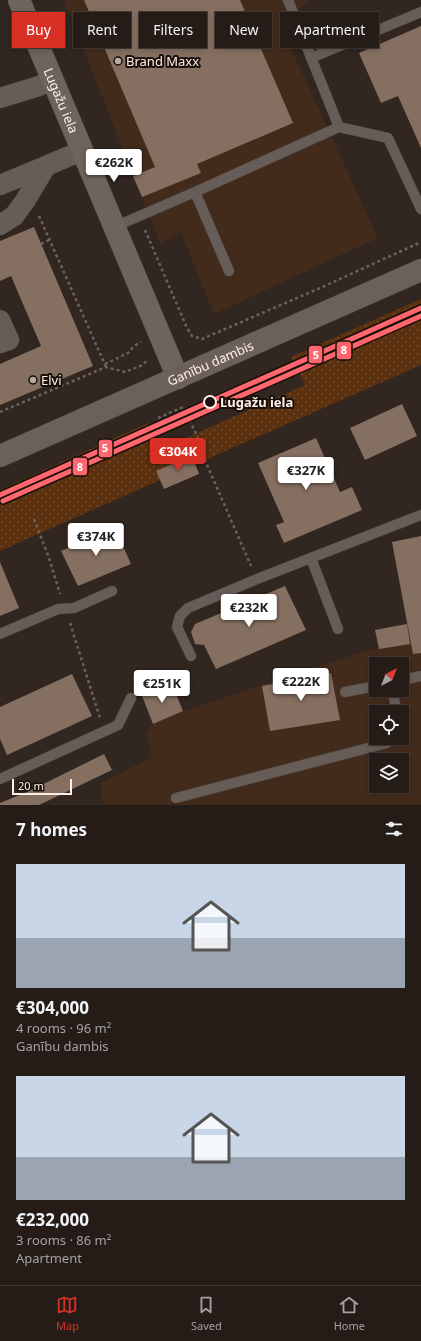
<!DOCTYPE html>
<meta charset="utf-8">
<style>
body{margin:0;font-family:"Noto Sans",sans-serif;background:#312925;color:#f1f3f6;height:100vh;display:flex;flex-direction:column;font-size:15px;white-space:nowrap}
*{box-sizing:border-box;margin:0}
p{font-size:13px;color:#a3a1a2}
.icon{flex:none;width:22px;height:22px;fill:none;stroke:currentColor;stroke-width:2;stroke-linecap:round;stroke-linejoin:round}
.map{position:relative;height:805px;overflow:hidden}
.details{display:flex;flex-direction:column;background:#251c18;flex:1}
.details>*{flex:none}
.guide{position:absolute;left:12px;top:12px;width:397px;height:36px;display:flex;gap:8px}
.needle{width:26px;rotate:42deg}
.controls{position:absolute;left:369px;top:657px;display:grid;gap:8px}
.controls a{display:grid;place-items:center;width:40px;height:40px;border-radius:0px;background:#251c18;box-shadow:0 2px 6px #0003,0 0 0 1px #423a37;font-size:20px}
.scale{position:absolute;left:12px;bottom:10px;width:60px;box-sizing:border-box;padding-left:4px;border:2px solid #fef0e8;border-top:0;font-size:11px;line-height:14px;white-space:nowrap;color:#fef0e8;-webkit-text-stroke:3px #19100a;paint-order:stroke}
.price{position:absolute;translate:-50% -34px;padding:0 9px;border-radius:4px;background:#fff;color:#222;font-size:13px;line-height:26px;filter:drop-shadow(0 1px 2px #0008)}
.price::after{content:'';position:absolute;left:50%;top:24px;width:12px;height:9px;margin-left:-6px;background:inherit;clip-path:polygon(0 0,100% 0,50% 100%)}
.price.on{background:#d93025;color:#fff}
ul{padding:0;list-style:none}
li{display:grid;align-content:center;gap:8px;height:212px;padding:0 16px}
li span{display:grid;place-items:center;height:124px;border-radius:0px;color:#555}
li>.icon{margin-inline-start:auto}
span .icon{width:72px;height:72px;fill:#fffc;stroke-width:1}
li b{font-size:17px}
h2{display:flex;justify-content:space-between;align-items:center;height:48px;padding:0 16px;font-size:17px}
.chip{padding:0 14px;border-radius:0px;background:#251c18;box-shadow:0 2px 6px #0003,0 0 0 1px #423a37;font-size:14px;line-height:36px}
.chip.on{background:#d93025;color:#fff}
.menu{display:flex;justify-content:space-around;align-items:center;height:56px;border-top:1px solid #423a37;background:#251c18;font-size:11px;color:#a3a1a2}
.menu a{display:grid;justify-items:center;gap:2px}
.menu .on{color:#d93025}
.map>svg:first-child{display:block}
.built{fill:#432b1c;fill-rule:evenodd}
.grass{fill:url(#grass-dots)}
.building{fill:#856f61}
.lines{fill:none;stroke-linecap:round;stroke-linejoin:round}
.lane-casing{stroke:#4a413b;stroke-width:11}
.street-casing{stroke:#4a413b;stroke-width:21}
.secondary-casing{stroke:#4a413b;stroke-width:23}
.primary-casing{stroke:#4a413b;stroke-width:23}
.path{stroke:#6a625d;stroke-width:2.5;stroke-dasharray:3 3;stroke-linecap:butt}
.lane{stroke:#675d58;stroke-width:10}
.street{stroke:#675d58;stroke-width:20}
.secondary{stroke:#6e645e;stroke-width:22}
.primary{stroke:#6c6159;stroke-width:22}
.tram-1-casing{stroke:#19100a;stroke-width:8}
.tram-2-casing{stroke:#19100a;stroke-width:8}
.tram-1{stroke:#ff666d;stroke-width:5}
.tram-2{stroke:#ff666d;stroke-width:5}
.poi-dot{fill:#b6a9a2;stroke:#19100a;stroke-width:1.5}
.stop-dot{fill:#19100a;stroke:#fef0e8;stroke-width:2}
.labels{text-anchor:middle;stroke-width:4;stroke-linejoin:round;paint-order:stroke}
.poi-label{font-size:13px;fill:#fef0e8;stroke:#19100a;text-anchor:start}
.street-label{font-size:13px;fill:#fef0e8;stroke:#19100a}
.stop-label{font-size:13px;font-weight:bold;fill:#fef0e8;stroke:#19100a;text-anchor:start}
.line-badge{stroke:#19100a;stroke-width:1.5}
.badge-label{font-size:11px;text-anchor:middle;font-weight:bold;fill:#fff}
</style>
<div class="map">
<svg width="421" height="805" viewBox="0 0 421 805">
<defs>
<pattern id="grass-dots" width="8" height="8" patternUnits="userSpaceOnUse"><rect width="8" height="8" fill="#5b300e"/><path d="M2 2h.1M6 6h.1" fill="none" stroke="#744e31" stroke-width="1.8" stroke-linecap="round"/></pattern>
</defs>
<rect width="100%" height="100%" fill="#312620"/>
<!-- built -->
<path class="built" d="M 64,0 L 309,0 L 282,29 L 378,238 L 214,314 L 181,233 L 160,243 Z
M 421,536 L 421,805 L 106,805 L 101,798 L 101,783 L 152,757 L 146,733 L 153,724 L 183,711 L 368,650 L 379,649 L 375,630 L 407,623 L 392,542 ZM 376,664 L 402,664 L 402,690 L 376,690 ZM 376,712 L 402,712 L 402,738 L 376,738 ZM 376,760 L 402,760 L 402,786 L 376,786 Z"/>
<!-- grass -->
<path class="grass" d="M 421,299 L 421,365 L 196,464 L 191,456 L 156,471 L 160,480 L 0,551 L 0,490 L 148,423 L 159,450 L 305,385 L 291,357 Z"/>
<!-- building -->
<path class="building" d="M 84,0 L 240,0 L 293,123 L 197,164 L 201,173 L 142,197 L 133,176 L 155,167 Z
M 421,26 L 421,148 L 398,96 L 381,103 L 359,53 Z
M 34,227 L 93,366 L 0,405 L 0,364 L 41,346 L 11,276 L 0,281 L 0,241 Z
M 402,404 L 417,436 L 365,460 L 350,428 Z
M 316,438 L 340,492 L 352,487 L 362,510 L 284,543 L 276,525 L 284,522 L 258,463 Z
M 192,455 L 199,474 L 164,489 L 156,471 Z
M 115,528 L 131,564 L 78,586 L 61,551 Z
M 421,536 L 421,653 L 413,654 L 392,542 Z
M 0,562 L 19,608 L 0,616 Z
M 285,586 L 306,630 L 216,669 L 204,645 L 195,644 L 191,632 L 195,624 Z
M 407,624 L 410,644 L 379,649 L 375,630 Z
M 331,673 L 340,720 L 270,731 L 262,686 Z
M 72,674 L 92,716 L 7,755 L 0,739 L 0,707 Z
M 172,684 L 183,711 L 153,724 L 142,696 Z
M 104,754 L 112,770 L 39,805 L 0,805 L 0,803 L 27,792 Z"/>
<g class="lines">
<!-- lane casing -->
<g class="lane-casing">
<path id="lane" d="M 311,58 L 421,12
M 339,127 L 388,138 L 421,209
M 114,227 L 195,192
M 229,271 L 195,192 L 339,127 L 288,0
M 311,558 L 338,629
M 0,634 L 58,609 L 74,608 L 112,591
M 191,656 L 177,627 L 180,616 L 188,608 L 257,579 L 421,515
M 402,680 L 421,676
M 392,690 L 397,712
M 345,692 L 376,686
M 0,779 L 118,725 L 131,698
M 176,798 L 387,743 L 392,738"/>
</g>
<!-- street casing -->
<g class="street-casing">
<path id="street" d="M 0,98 L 39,86 L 52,80
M 0,185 L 46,166
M 0,225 L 14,216 L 25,201 L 46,166 L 67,157 L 82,151
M 0,320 L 9,340 L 0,343"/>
</g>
<!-- secondary casing -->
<g class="secondary-casing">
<g id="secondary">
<path id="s1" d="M 19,0 L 178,378"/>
</g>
</g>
<!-- primary casing -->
<g class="primary-casing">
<g id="primary">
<path id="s2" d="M 0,456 L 421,270"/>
</g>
</g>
<!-- path -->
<path class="path" d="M 39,216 L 106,367
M 145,230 L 187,328 L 192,336 L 202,339 L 327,285 L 421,242
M 41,244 L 49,240
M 105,364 L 128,353 L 134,346 L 141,342
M 0,412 L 106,367 L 125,372 L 143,365 L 147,360
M 158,418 L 183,407 L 201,444 L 205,460 L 251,566
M 34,519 L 49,558 L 60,594
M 70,623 L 100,718"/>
<!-- lane -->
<use href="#lane" class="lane"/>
<!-- street -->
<use href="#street" class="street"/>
<!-- secondary -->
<use href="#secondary" class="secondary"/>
<!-- primary -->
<use href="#primary" class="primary"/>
<!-- tram-1 casing -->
<g class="tram-1-casing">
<path id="tram-1" d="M 0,495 L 421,308"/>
</g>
<!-- tram-2 casing -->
<g class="tram-2-casing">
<path id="tram-2" d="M 3,501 L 421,316"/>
</g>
<!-- tram-1 -->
<use href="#tram-1" class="tram-1"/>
<!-- tram-2 -->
<use href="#tram-2" class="tram-2"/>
</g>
<!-- markers -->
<g class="poi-dot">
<circle cx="118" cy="61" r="4"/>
<circle cx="33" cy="380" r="4"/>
</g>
<circle class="stop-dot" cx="210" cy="402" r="6"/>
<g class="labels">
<!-- poi labels -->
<g class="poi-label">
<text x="126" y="66">Brand Maxx</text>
<text x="41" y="385">Elvi</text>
</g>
<!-- street labels -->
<g class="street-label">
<text dy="5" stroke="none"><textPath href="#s1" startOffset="109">Lugažu iela</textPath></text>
<text dy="5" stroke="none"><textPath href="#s2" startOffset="230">Ganību dambis</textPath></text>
</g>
<!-- stop labels -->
<g class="stop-label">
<text x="220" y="407">Lugažu iela</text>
</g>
</g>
<g class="line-badge">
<rect x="336" y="341" width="16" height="19" rx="4" fill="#ff666d"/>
<rect x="308" y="345" width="15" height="19" rx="4" fill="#ff666d"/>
<rect x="98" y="439" width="15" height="19" rx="4" fill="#ff666d"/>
<rect x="72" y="457" width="16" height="19" rx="4" fill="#ff666d"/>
</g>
<g class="badge-label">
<text x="344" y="354">8</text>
<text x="316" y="359">5</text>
<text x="105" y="452">5</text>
<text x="80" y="471">8</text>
</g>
</svg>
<div class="controls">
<a><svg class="needle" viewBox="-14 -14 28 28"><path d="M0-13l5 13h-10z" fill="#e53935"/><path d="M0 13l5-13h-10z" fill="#a3a1a2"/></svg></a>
<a><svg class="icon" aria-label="locate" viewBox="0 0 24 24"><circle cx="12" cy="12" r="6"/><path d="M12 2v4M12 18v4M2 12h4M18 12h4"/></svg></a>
<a><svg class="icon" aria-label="layers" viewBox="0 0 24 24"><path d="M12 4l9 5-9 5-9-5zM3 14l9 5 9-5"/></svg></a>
</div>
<div class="scale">20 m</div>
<b class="price" style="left:114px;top:183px">€262K</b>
<b class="price on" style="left:178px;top:472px">€304K</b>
<b class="price" style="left:306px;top:491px">€327K</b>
<b class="price" style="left:96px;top:557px">€374K</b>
<b class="price" style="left:249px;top:628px">€232K</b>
<b class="price" style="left:301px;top:702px">€222K</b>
<b class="price" style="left:162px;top:704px">€251K</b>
<div class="guide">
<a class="chip on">Buy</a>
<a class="chip">Rent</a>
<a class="chip">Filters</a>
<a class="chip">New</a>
<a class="chip">Apartment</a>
</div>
</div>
<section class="details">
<h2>7 homes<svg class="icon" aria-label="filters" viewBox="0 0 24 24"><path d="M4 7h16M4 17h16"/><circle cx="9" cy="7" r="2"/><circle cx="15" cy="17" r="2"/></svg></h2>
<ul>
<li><span style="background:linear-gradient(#c9d6e8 60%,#9aa5b1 0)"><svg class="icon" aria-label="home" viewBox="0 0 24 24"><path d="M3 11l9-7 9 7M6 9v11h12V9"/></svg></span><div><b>€304,000</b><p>4 rooms · 96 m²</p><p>Ganību dambis</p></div></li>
<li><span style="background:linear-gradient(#c9d6e8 65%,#9aa5b1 0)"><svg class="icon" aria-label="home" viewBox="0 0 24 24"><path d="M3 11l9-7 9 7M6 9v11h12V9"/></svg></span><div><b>€232,000</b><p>3 rooms · 86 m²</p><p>Apartment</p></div></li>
</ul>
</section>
<nav class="menu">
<a class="on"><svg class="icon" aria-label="map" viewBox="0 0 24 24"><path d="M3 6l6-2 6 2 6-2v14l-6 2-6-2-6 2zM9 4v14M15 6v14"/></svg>Map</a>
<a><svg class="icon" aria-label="saved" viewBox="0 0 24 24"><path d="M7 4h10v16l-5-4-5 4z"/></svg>Saved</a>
<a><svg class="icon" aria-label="home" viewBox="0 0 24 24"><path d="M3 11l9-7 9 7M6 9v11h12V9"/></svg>Home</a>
</nav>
